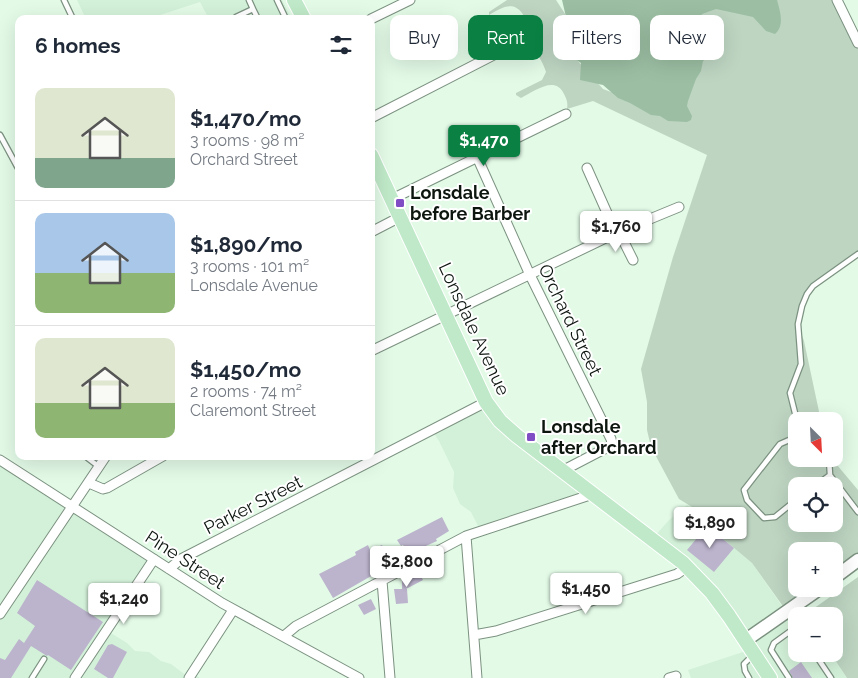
<!DOCTYPE html>
<meta charset="utf-8">
<style>
body{margin:0;font-family:Raleway,sans-serif;background:#f2f2f3;color:#1f2937;height:100vh;display:flex;flex-direction:column;font-size:19px;white-space:nowrap}
*{box-sizing:border-box;margin:0}
p{font-size:16px;color:#747a83}
.icon{flex:none;width:28px;height:28px;fill:none;stroke:currentColor;stroke-width:2;stroke-linecap:round;stroke-linejoin:round}
.map{position:relative;flex:1;overflow:hidden}
.panel{position:absolute;left:15px;top:15px;width:360px;height:445px;display:flex;flex-direction:column;background:#fff;border-radius:10px;box-shadow:0 5px 20px #0002}
.panel>*{flex:none}
.banner{position:absolute;left:390px;top:15px;width:392px;height:45px;display:flex;gap:10px}
.needle{width:32px;rotate:156deg}
.controls{position:absolute;left:788px;top:412px;display:grid;gap:10px}
.controls a{display:grid;place-items:center;width:55px;height:55px;border-radius:10px;background:#fff;box-shadow:0 5px 20px #0002;font-size:25px}
.price{position:absolute;translate:-50% -42px;padding:0 11px;border-radius:5px;background:#fff;color:#222;font-size:16px;line-height:32px;filter:drop-shadow(0 1px 2px #0008)}
.price::after{content:'';position:absolute;left:50%;top:30px;width:15px;height:11px;margin-left:-8px;background:inherit;clip-path:polygon(0 0,100% 0,50% 100%)}
.price.current{background:#0b8043;color:#fff}
ul{padding:0;list-style:none}
li{display:flex;align-items:center;gap:15px;height:125px;padding:0 20px}
li+li{border-top:1px solid #e0e1e3}
li span{display:grid;place-items:center;flex:none;width:140px;height:100px;border-radius:10px;color:#555}
li>.icon{margin-inline-start:auto}
span .icon{width:60px;height:60px;fill:#fffc;stroke-width:1}
li b{font-size:21px}
h2{display:flex;justify-content:space-between;align-items:center;height:60px;padding:0 20px;font-size:21px}
.tag{padding:0 18px;border-radius:10px;background:#fff;box-shadow:0 5px 20px #0002;font-size:18px;line-height:45px}
.tag.current{background:#0b8043;color:#fff}
.map>svg:first-child{display:block}
.built{fill:#d3f1d9}
.green{fill:#bed5c2;fill-rule:evenodd}
.water{fill:#9cbfa3}
.building{fill:#bcb4cd}
.lines{fill:none;stroke-linecap:round;stroke-linejoin:round}
.lane-casing{stroke:#7c9280;stroke-width:7}
.street-casing{stroke:#7c9280;stroke-width:11}
.secondary-casing{stroke:#7c9280;stroke-width:15}
.primary-casing{stroke:#fff;stroke-width:16}
.lane{stroke:#fff;stroke-width:4.5}
.street{stroke:#fff;stroke-width:9}
.secondary{stroke:#fff;stroke-width:12}
.primary{stroke:#bfe9c8;stroke-width:14}
.poi-dot{fill:#804dc4;stroke:#fff;stroke-width:2}
.labels{text-anchor:middle;stroke-width:4;stroke-linejoin:round;paint-order:stroke}
.poi-label{font-size:18px;font-weight:bold;fill:#0d150f;stroke:#fff;text-anchor:start}
.street-label{font-size:18px;fill:#0d150f;stroke:#fff}
</style>
<div class="map">
<svg width="858" height="678" viewBox="0 0 858 678">
<rect width="100%" height="100%" fill="#e3fae7"/>
<!-- built -->
<path class="built" d="M 77,0 L 282,0 L 292,19 L 209,19 L 200,2 L 148,19 L 86,19 Z
M 480,402 L 592,492 L 479,528 L 471,512 L 460,504 L 453,488 L 454,472 L 439,441 L 431,429 Z
M 0,456 L 151,556 L 106,630 L 127,643 L 135,651 L 149,652 L 161,661 L 171,664 L 187,676 L 192,673 L 200,678 L 0,678 Z
M 687,505 L 692,507 L 697,517 L 752,563 L 786,612 L 806,614 L 807,616 L 796,616 L 796,654 L 831,654 L 847,678 L 691,678 L 688,670 L 749,650 L 738,629 L 654,537 L 669,520 Z"/>
<!-- green -->
<path class="green" d="M 507,0 L 556,0 L 569,20 L 569,32 L 565,40 L 567,49 L 603,89 L 611,92 L 668,14 L 772,0 L 837,0 L 858,43 L 858,254 L 814,286 L 807,294 L 798,324 L 804,341 L 821,421 L 796,421 L 796,459 L 832,459 L 858,490 L 858,560 L 834,578 L 834,551 L 796,551 L 796,589 L 819,589 L 787,612 L 752,563 L 697,517 L 692,507 L 679,499 L 651,447 L 647,430 L 647,402 L 641,369 L 673,257 L 707,155 L 593,101 L 567,109 C 568,103 567,100 564,94 C 555,75 535,91 521,98 L 516,95 L 516,93 L 542,80 L 546,72 C 540,53 532,48 515,41 L 518,33 L 528,28 C 528,22 525,18 522,13 C 512,0 500,9 489,15 L 489,12 ZM 796,486 L 834,486 L 834,524 L 796,524 Z
M 858,577 L 858,678 L 847,678 L 831,654 L 834,654 L 834,616 L 807,616 L 806,614 Z"/>
<!-- water -->
<path class="water" d="M 562,0 L 777,0 C 780,11 785,25 775,34 L 766,31 L 753,17 L 716,9 L 702,14 L 700,19 C 710,31 702,36 707,48 L 712,50 L 711,55 L 703,61 L 701,71 L 696,79 L 688,101 L 687,106 L 692,116 L 691,120 L 687,122 L 668,121 L 660,116 L 651,115 L 630,103 L 618,98 L 603,85 L 580,80 L 581,63 L 569,55 L 566,31 L 567,21 Z"/>
<!-- building -->
<path class="building" d="M 442,517 L 449,531 L 436,539 L 437,541 L 408,554 L 403,545 L 401,546 L 397,540 Z
M 707,526 L 734,548 L 714,572 L 687,550 Z
M 368,545 L 370,550 L 382,545 L 392,564 L 333,598 L 319,574 L 356,555 L 355,552 Z
M 418,571 L 423,580 L 406,589 L 407,589 L 408,603 L 396,604 L 394,589 L 402,589 L 402,580 Z
M 37,580 L 103,622 L 71,670 L 48,655 L 47,656 L 31,646 L 11,678 L 0,678 L 0,658 L 5,660 L 19,639 L 24,643 L 35,626 L 17,613 Z
M 371,599 L 376,609 L 364,615 L 358,605 Z
M 112,644 L 127,652 L 113,678 L 108,678 L 94,669 L 108,645 Z
M 801,662 L 812,678 L 793,678 L 789,671 Z"/>
<g class="lines">
<!-- lane casing -->
<g class="lane-casing">
<path id="lane" d="M 64,0 L 73,19
M 277,0 L 286,19
M 253,9 L 258,19
M 236,17 L 253,9 L 249,0
M 0,135 L 19,170
M 797,421 L 790,393 L 801,364 L 798,324 L 802,306 L 807,294 L 813,286 L 858,254
M 796,437 L 780,444 L 744,490 L 747,500 L 764,518 L 775,517 L 796,500
M 85,456 L 98,466
M 829,459 L 830,475 L 858,512
M 815,486 L 830,475
M 787,613 L 796,626
M 815,654 L 831,678
M 32,678 L 44,659
M 749,678 L 745,671 L 744,664 L 753,655
M 789,678 L 771,650 L 774,643 L 796,627"/>
</g>
<!-- street casing -->
<g class="street-casing">
<path id="street" d="M 837,0 L 858,43
M 371,19 L 410,0
M 371,118 L 517,43
M 477,157 L 530,275 L 611,439 L 612,443 L 610,446 L 562,471
M 587,168 L 616,233 L 622,238 L 633,260
M 392,199 L 566,114
M 371,232 L 400,217
M 371,351 L 616,233 L 679,207
M 0,460 L 222,603 L 359,678
M 89,483 L 103,489 L 107,488 L 163,456
M 466,536 L 477,678
M 169,569 L 181,559 L 486,402
M 382,581 L 390,678
M 0,614 L 106,456
M 474,635 L 496,631 L 677,574 L 687,567
M 284,636 L 296,626 L 466,536 L 593,494
M 75,678 L 154,559
M 189,678 L 233,610
M 669,678 L 676,676"/>
</g>
<!-- secondary casing -->
<g class="secondary-casing">
<path id="secondary" d="M 834,578 L 858,560
M 746,640 L 819,589"/>
</g>
<!-- primary casing -->
<g class="primary-casing">
<path id="primary" d="M 294,0 L 304,19
M 371,155 L 486,402 L 500,421 L 517,436 L 683,563 L 712,593 L 729,616 L 770,678"/>
</g>
<!-- lane -->
<use href="#lane" class="lane"/>
<!-- street -->
<use href="#street" class="street"/>
<!-- secondary -->
<use href="#secondary" class="secondary"/>
<!-- primary -->
<use href="#primary" class="primary"/>
</g>
<!-- markers -->
<g class="poi-dot">
<rect x="395" y="198" width="10" height="10" rx="2.5"/>
<rect x="526" y="432" width="10" height="10" rx="2.5"/>
</g>
<g class="labels">
<!-- poi labels -->
<g class="poi-label">
<text x="410" y="199">Lonsdale<tspan x="410" dy="21">before Barber</tspan></text>
<text x="541" y="433">Lonsdale<tspan x="541" dy="21">after Orchard</tspan></text>
</g>
<!-- street labels -->
<g class="street-label">
<text transform="translate(570 320) rotate(64)" y="6">Orchard Street</text>
<text transform="translate(474 329) rotate(65)" y="6">Lonsdale Avenue</text>
<text transform="translate(253 505) rotate(-27)" y="6">Parker Street</text>
<text transform="translate(185 560) rotate(33)" y="6">Pine Street</text>
</g>
</g>
</svg>
<div class="controls">
<a><svg class="needle" viewBox="-14 -14 28 28"><path d="M0-13l5 13h-10z" fill="#e53935"/><path d="M0 13l5-13h-10z" fill="#747a83"/></svg></a>
<a><svg class="icon" aria-label="locate" viewBox="0 0 24 24"><circle cx="12" cy="12" r="6"/><path d="M12 2v4M12 18v4M2 12h4M18 12h4"/></svg></a>
<a>+</a>
<a>−</a>
</div>
<b class="price current" style="left:484px;top:167px">$1,470</b>
<b class="price" style="left:616px;top:253px">$1,760</b>
<b class="price" style="left:710px;top:549px">$1,890</b>
<b class="price" style="left:407px;top:588px">$2,800</b>
<b class="price" style="left:586px;top:615px">$1,450</b>
<b class="price" style="left:124px;top:625px">$1,240</b>
<div class="banner">
<a class="tag">Buy</a>
<a class="tag current">Rent</a>
<a class="tag">Filters</a>
<a class="tag">New</a>
</div>
<section class="panel">
<h2>6 homes<svg class="icon" aria-label="filters" viewBox="0 0 24 24"><path d="M4 7h16M4 17h16"/><circle cx="9" cy="7" r="2"/><circle cx="15" cy="17" r="2"/></svg></h2>
<ul>
<li><span style="background:linear-gradient(#dfe7d0 70%,#7fa58c 0)"><svg class="icon" aria-label="home" viewBox="0 0 24 24"><path d="M3 11l9-7 9 7M6 9v11h12V9"/></svg></span><div><b>$1,470/mo</b><p>3 rooms · 98 m²</p><p>Orchard Street</p></div></li>
<li><span style="background:linear-gradient(#a9c7e8 60%,#8fb573 0)"><svg class="icon" aria-label="home" viewBox="0 0 24 24"><path d="M3 11l9-7 9 7M6 9v11h12V9"/></svg></span><div><b>$1,890/mo</b><p>3 rooms · 101 m²</p><p>Lonsdale Avenue</p></div></li>
<li><span style="background:linear-gradient(#dfe7d0 65%,#8fb573 0)"><svg class="icon" aria-label="home" viewBox="0 0 24 24"><path d="M3 11l9-7 9 7M6 9v11h12V9"/></svg></span><div><b>$1,450/mo</b><p>2 rooms · 74 m²</p><p>Claremont Street</p></div></li>
</ul>
</section>
</div>
